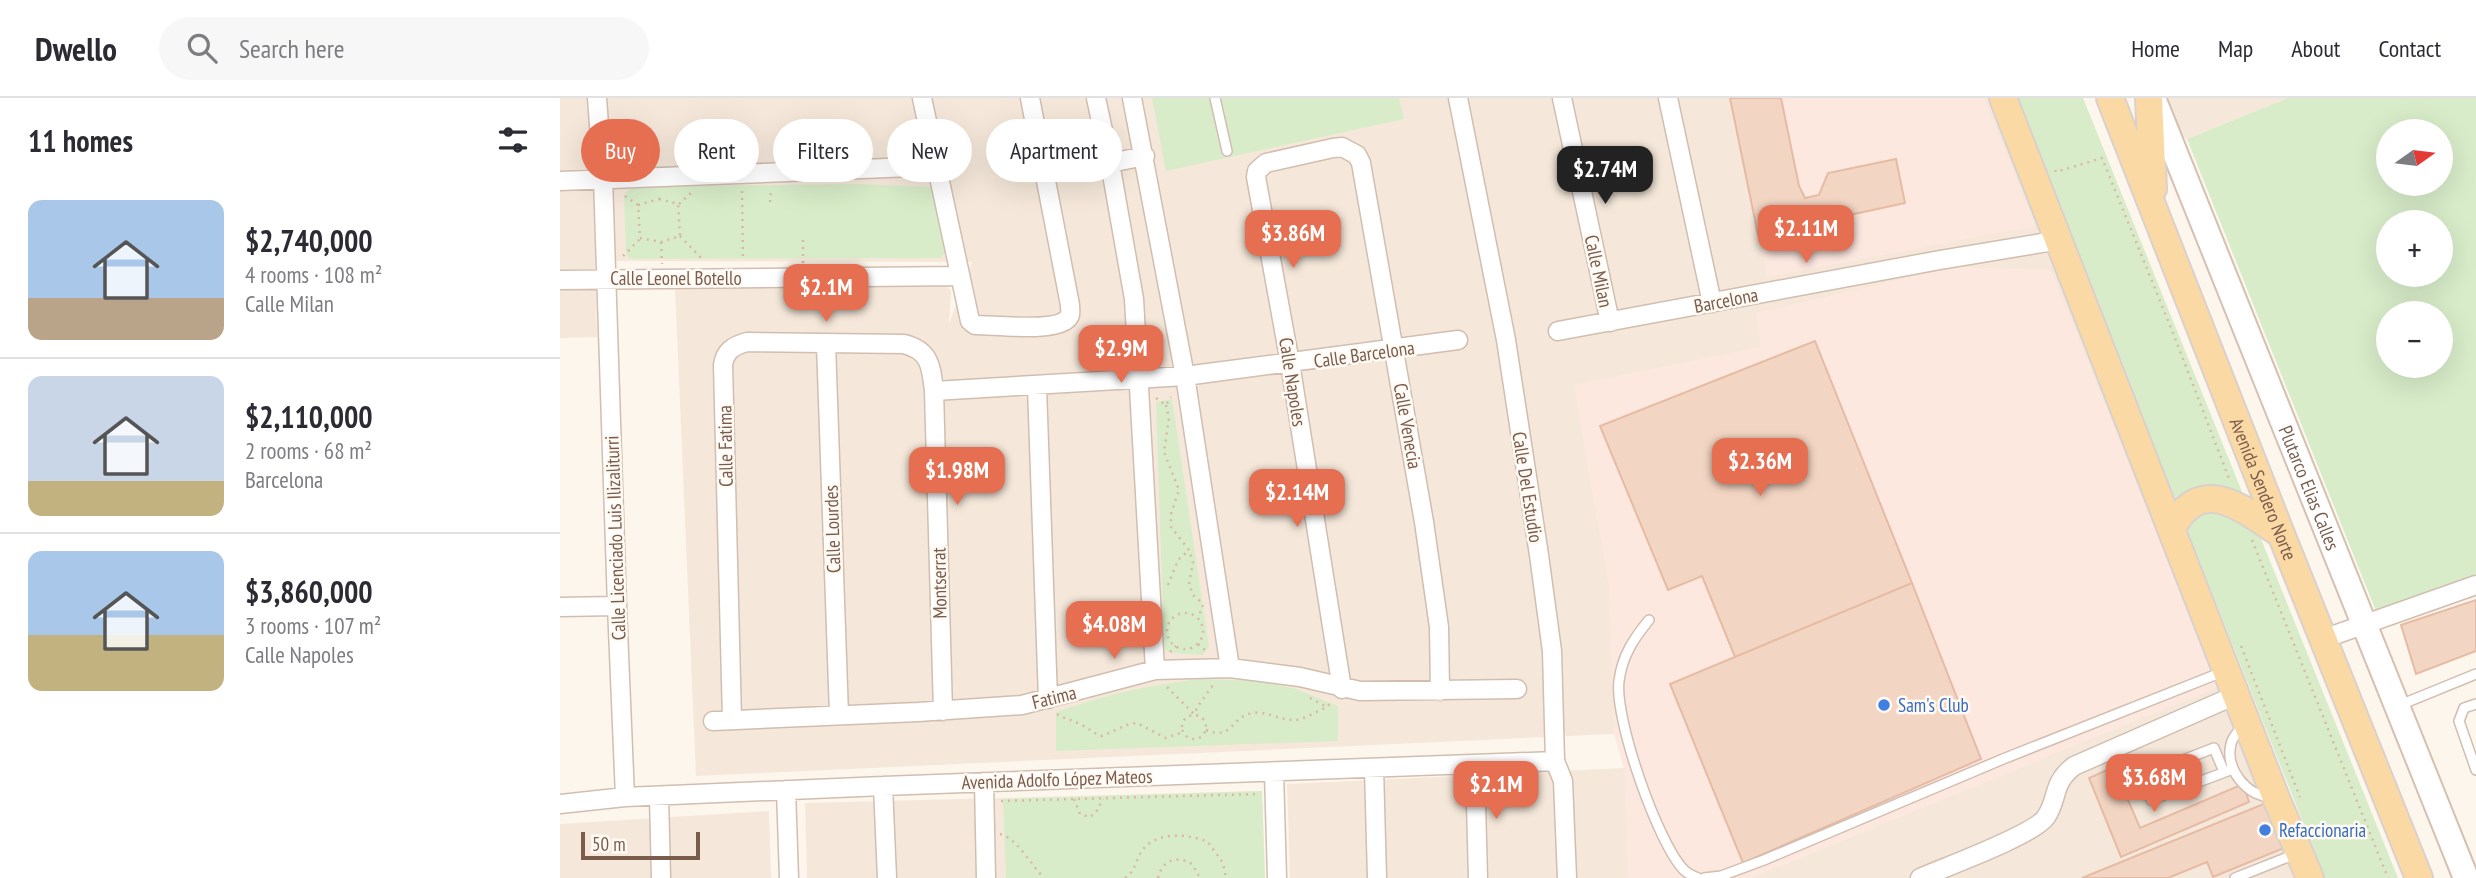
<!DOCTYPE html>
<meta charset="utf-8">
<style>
body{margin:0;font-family:"PT Sans Narrow",sans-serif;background:#f7f7f7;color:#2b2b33;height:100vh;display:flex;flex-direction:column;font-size:26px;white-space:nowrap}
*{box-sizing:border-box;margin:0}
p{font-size:23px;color:#7c7c81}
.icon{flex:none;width:38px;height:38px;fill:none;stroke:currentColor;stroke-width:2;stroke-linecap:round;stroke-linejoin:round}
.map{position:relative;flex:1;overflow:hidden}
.panel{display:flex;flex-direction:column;background:#fff;width:560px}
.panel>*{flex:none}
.hud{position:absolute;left:21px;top:21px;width:665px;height:63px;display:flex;gap:14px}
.needle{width:46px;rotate:76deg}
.controls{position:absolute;left:1816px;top:21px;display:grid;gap:14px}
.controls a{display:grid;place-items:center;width:77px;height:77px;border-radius:50%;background:#fff;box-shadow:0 7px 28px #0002;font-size:35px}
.scale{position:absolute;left:21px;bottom:18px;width:119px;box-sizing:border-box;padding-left:7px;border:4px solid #7a5c4d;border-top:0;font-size:19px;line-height:24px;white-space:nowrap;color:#7a5c4d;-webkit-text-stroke:5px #fffaf3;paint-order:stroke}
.price{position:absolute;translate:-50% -60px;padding:0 16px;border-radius:14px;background:#e76f51;color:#fff;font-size:23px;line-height:46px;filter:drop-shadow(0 2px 4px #0008)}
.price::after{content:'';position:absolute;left:50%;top:42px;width:21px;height:16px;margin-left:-10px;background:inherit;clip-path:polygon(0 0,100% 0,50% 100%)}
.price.current{background:#222;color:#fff}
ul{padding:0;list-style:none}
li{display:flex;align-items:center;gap:21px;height:175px;padding:0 28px}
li+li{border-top:2px solid #e1e1e2}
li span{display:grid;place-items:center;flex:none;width:196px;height:140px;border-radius:14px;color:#555}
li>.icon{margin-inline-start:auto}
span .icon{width:84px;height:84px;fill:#fffc;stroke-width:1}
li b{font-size:30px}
h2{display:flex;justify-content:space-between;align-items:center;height:84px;padding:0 28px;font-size:30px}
.chip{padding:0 24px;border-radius:32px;background:#fff;box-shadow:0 7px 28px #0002;font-size:24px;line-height:63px}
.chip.current{background:#e76f51;color:#fff}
header{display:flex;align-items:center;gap:42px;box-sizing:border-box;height:98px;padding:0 35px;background:#fff;border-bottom:2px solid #e1e1e2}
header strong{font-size:33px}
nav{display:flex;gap:38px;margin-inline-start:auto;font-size:24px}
.search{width:490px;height:63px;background:#f7f7f7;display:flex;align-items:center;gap:18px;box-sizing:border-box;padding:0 24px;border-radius:38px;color:#7c7c81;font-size:26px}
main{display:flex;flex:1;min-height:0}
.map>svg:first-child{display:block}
.residential{fill:#f5e8da}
.commercial{fill:#fde8e0}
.green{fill:#d8ecc9;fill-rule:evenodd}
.building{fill:#f3d5c3;stroke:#e6bba3;stroke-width:2}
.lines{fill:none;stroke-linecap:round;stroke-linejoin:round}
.lane-casing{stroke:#d1beb0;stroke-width:12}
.street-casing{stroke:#d1beb0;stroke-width:21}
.secondary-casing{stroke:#d6c0b0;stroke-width:28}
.primary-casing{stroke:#dad1cd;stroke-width:30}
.path{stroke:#d9b8a5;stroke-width:2.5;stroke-dasharray:2 5;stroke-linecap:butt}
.lane{stroke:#fff;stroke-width:9}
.street{stroke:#fff;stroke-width:18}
.secondary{stroke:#fff;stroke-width:24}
.primary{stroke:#fbd9a5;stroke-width:26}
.shop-dot{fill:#3f7fe0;stroke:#fffaf3;stroke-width:2.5}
.labels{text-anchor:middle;stroke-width:5;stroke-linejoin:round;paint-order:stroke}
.street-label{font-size:19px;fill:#7a5c4d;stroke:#fffaf3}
.shop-label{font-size:19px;fill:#366cbe;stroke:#fffaf3;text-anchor:start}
</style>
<header>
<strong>Dwello</strong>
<div class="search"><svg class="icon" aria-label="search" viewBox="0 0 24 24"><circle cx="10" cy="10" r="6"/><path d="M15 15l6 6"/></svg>Search here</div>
<nav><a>Home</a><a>Map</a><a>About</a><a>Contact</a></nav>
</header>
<main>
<section class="panel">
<h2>11 homes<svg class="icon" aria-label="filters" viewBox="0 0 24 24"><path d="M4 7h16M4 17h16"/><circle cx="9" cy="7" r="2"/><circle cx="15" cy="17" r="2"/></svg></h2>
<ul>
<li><span style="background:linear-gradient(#a9c7e8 70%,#b9a48a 0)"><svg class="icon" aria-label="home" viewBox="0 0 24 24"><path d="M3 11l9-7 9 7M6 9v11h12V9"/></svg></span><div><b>$2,740,000</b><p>4 rooms · 108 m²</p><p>Calle Milan</p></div></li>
<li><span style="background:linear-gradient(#c9d6e8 75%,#c2b280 0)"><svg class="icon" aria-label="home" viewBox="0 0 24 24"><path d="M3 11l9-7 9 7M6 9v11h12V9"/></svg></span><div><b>$2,110,000</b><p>2 rooms · 68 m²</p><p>Barcelona</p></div></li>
<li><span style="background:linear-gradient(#a9c7e8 60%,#c2b280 0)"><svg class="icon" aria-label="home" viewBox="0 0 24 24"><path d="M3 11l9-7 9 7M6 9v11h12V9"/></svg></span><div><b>$3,860,000</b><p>3 rooms · 107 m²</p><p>Calle Napoles</p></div></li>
</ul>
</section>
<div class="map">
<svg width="1916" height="780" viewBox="0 0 1916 780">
<rect width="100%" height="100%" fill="#fdf6ec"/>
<!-- residential -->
<path class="residential" d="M 0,0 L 1430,0 L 1740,780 L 730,780 L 727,686 L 1064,670 L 1054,636 L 136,678 L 115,189 L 385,187 L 391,192 L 389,226 L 412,164 L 35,163 L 37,239 L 0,240 Z
M 1586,0 L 1728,0 L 1627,41 L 1610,32 Z
M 702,693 L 705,780 L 247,780 L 245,705 Z
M 209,713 L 211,780 L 0,780 L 0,726 Z"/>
<!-- commercial -->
<path class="commercial" d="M 1170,0 L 1424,0 L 1475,128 L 1207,179 Z
M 1394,169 L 1491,172 L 1658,589 L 1191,780 L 1068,780 L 1065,670 L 1054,636 L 1049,489 L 1014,287 L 1201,249 L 1196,215 Z"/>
<!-- green -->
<path class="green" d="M 592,0 L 839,0 L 844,21 L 606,73 Z
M 1456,0 L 1523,0 L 1838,780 L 1765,780 Z
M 1728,0 L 1916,0 L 1916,478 L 1816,513 L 1627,41 ZM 1829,33 L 1881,33 L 1881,86 L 1829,86 ZM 1829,124 L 1881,124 L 1881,177 L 1829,177 ZM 1829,215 L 1881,215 L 1881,268 L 1829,268 Z
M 297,86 L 372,89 L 385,155 L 381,160 L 69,161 L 66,155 L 64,97 L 70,91 L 129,88 Z
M 612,301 L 649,548 L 643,557 L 610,555 L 604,551 L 596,304 Z
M 641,581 L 699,583 L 736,591 L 778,608 L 778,643 L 496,653 L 496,614 C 544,597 591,586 641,581 Z
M 702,693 L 705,780 L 446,780 L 443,701 Z"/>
<!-- building -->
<path class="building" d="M 1170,0 L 1221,0 L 1239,88 L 1245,100 L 1259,97 L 1268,75 L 1336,61 L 1345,105 L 1198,137 Z
M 1255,243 L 1352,485 L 1175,559 L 1142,478 L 1108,492 L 1040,328 Z
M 1352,485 L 1421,661 L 1183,765 L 1110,586 Z
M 1916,502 L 1916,553 L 1856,576 L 1841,527 Z
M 1554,669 L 1580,730 L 1683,686 L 1689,704 L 1561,759 L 1529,680 Z
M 1706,705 L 1724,750 L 1653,779 L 1647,764 L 1608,780 L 1522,780 Z"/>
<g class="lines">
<!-- lane casing -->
<g class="lane-casing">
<path id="lane" d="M 655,0 L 667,53
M 1089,522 C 1074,540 1062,558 1059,583 C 1054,620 1098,746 1124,772 C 1128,776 1133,778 1138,780
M 1916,606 L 1904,610 L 1899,623 L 1916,672
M 1840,607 L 1916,576
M 1683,627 C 1679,633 1672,639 1671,646 C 1665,671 1686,697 1710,699
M 1664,674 L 1654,650 L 1584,677 L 1591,702 L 1673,671
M 1144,780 L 1161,778 L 1204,762 L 1443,661 L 1665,573
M 1675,780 L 1738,755"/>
</g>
<!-- street casing -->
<g class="street-casing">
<path id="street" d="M 37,0 L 43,80 L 57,508 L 65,699
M 362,0 L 410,223 L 415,227 C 435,227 492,234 506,222 C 512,218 510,213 510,207 L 470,0
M 536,0 L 550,65 L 574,201 L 595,572
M 572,0 L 625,278 L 670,570
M 898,0 L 946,242 L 979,457 L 992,553 L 995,663 L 1003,683 L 1007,780
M 1002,0 L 1050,224
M 1108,0 L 1152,205
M 550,65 L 585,58
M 0,83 L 377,68
M 0,182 L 400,178
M 998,233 L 1380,162 L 1500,142
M 266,246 L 279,617
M 477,289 L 488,601
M 374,293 L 625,278 L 898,242
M 0,509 L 57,508
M 1763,541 L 1916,487
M 782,591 L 730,265 L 696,79 L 697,73 L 706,65 L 773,50 L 782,49 L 797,57 L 801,65 L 864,424 L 879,529 L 880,593
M 172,622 L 163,267 C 165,253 173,248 187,244 L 344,246 C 371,253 371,269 374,293 L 383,613
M 153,623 L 358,614 L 462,607 L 595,572 L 670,570 L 740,579 L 800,593 L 957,591
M 915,667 L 918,780
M 814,670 L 817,780
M 714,674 L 717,780
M 424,684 L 426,780
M 323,688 L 327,780
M 226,692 L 229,780
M 99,698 L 101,780
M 0,706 L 65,699 L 323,688 L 995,663
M 1360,780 C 1385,769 1474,737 1486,719 C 1499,700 1491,686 1514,668 L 1676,597"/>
</g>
<!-- secondary casing -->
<g class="secondary-casing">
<g id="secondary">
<path id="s1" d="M 1593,0 L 1906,780"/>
</g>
</g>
<!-- primary casing -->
<g class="primary-casing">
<g id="primary">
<path d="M 1443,0 L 1716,700 L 1750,780"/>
<path id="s2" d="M 1550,0 L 1721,436 L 1859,780"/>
<path d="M 1589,0 L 1593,91"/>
<path d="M 1612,430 C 1642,374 1684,412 1721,436"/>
</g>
</g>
<!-- path -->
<path class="path" d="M 1495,72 L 1496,74 L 1542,60 L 1613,235 L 1670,383
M 182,93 L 183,163
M 65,98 L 78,107
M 99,101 L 118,106 L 120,138 L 101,144 L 80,140 L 78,107 Z
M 210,104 L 211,92
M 119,106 L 132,94
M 120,138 L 144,163
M 101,144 L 102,166
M 63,158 L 80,141
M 243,165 L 243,140
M 595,258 L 598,252 L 599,237
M 596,300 L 606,307 L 611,299
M 606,307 L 609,320 L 604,354 L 619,392 L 611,416 L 611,429 L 629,452 L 633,464 L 629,486 L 633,497 L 642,505 L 643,510 L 637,519
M 1692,442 L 1828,780
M 608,487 L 618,462 L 629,452
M607 533a18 18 0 1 1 36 0a18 18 0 1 1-36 0Z
M 638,546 L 646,553
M 1681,548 L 1740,699
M 610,554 L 616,548
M 607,589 L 634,616 L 638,608 L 653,587
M 750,600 L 767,609 L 772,603
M 497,616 C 505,621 512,622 520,626 C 529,630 532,635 542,638 L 569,626 L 577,625 L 606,640 L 623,634
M622 629a12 12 0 1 1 24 0a12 12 0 1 1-24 0Z
M 646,632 C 674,643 669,619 693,615 C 708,613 722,623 736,622 C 746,620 758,613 767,609
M 514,701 L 520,716 L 529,719 L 535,716 L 543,701
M 441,703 L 699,696
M 440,736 C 457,740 471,767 484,780
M 565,780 C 575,773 575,765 580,756 C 592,733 627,735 648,744 L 663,765 L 666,780
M 598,780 C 602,762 617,757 632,766 L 640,780"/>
<!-- lane -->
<use href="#lane" class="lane"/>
<!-- street -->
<use href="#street" class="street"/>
<!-- secondary -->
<use href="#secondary" class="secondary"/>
<!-- primary -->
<use href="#primary" class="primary"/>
</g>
<!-- markers -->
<g class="shop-dot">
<circle cx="1324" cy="607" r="7"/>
<circle cx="1705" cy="732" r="7"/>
</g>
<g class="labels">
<!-- street labels -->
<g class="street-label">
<text transform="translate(1039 173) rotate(78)" y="7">Calle Milan</text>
<text x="116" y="187">Calle Leonel Botello</text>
<text transform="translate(1166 202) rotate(-11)" y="7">Barcelona</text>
<text transform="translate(804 256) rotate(-8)" y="7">Calle Barcelona</text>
<text transform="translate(733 284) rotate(81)" y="7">Calle Napoles</text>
<text transform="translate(848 328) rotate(80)" y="7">Calle Venecia</text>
<text transform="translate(165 348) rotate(-91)" y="7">Calle Fatima</text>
<text transform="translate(968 389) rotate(81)" y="7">Calle Del Estudio</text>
<text dy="7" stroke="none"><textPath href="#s1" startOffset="420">Plutarco Elias Calles</textPath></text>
<text dy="7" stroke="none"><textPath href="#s2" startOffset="420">Avenida Sendero Norte</textPath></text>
<text transform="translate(272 431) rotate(-92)" y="7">Calle Lourdes</text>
<text transform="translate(55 440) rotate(-92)" y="7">Calle Licenciado Luis Ilizaliturri</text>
<text transform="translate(379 485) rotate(-91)" y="7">Montserrat</text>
<text transform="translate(494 599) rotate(-14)" y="7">Fatima</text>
<text transform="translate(497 681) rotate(-2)" y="7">Avenida Adolfo López Mateos</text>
</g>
<!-- shop labels -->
<g class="shop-label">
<text x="1338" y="614">Sam's Club</text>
<text x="1719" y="739">Refaccionaria</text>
</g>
</g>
</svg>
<div class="controls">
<a><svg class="needle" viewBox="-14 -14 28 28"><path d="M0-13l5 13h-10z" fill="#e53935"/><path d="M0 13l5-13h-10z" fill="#7c7c81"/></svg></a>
<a>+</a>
<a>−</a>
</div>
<div class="scale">50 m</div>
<b class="price current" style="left:1045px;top:108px">$2.74M</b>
<b class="price" style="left:1246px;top:167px">$2.11M</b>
<b class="price" style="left:733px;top:172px">$3.86M</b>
<b class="price" style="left:266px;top:226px">$2.1M</b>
<b class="price" style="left:561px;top:287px">$2.9M</b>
<b class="price" style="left:1200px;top:400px">$2.36M</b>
<b class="price" style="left:397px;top:409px">$1.98M</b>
<b class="price" style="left:737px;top:431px">$2.14M</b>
<b class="price" style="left:554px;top:563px">$4.08M</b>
<b class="price" style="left:1594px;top:716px">$3.68M</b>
<b class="price" style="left:936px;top:723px">$2.1M</b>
<div class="hud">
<a class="chip current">Buy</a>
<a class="chip">Rent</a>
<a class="chip">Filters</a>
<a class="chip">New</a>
<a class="chip">Apartment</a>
</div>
</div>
</main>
